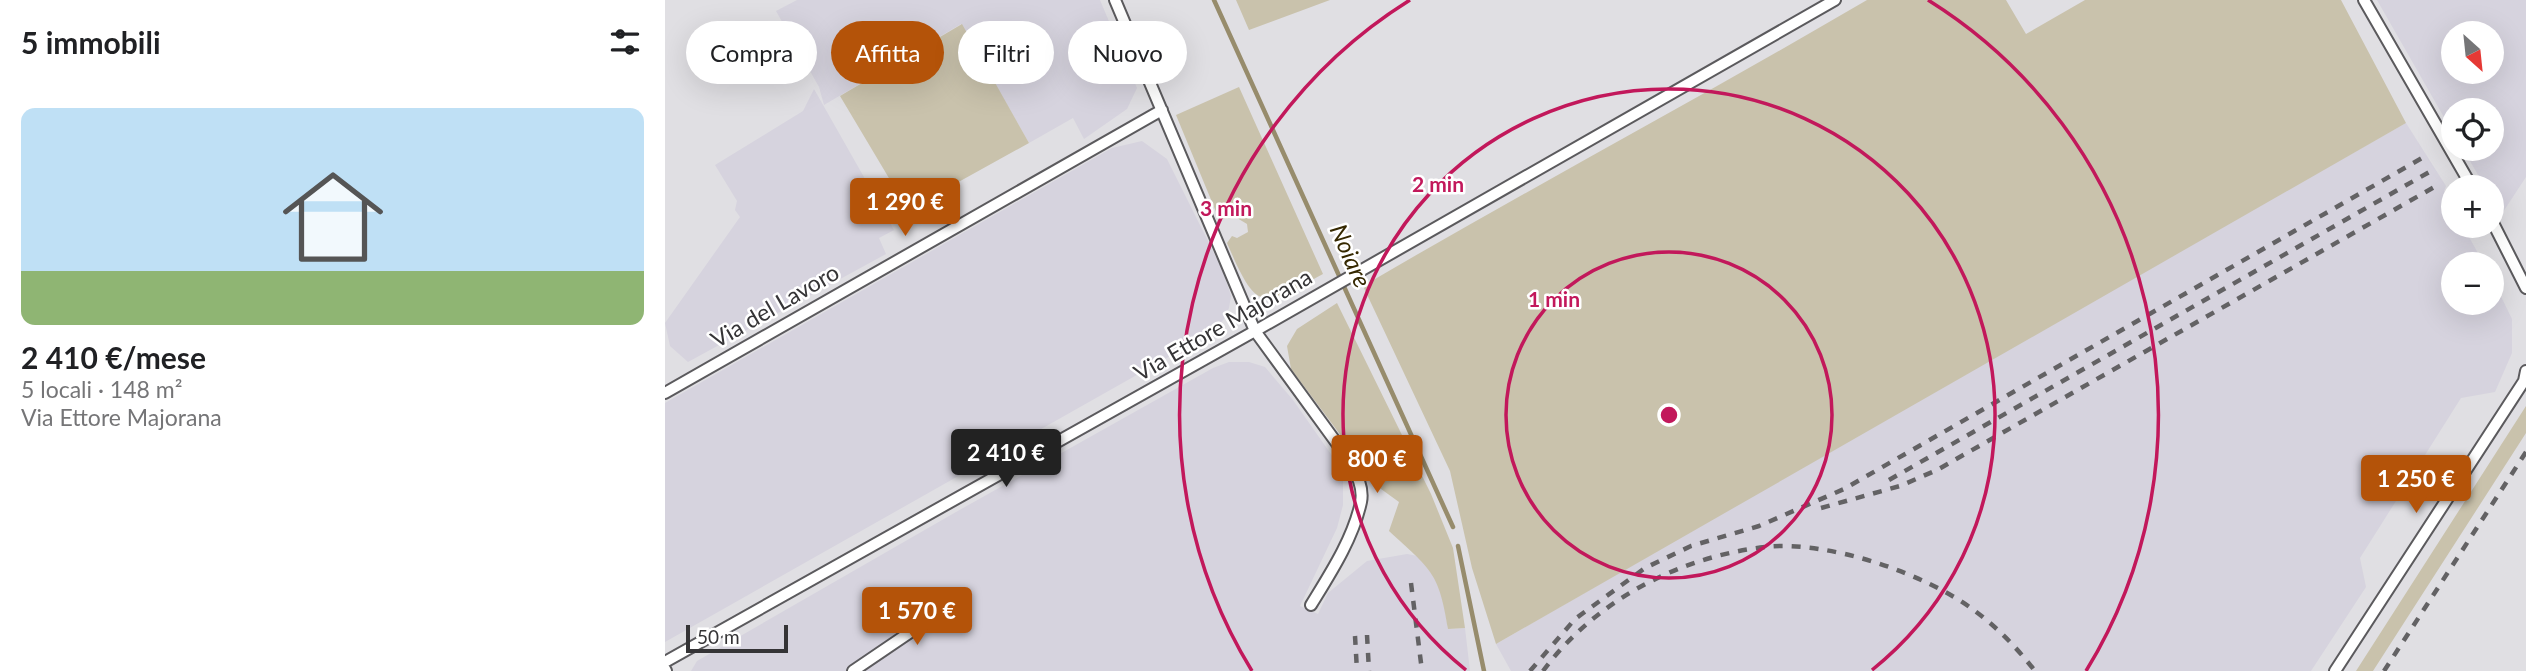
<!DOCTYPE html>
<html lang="it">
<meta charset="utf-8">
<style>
body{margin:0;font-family:Lato,sans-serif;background:#f2f2f2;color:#202124;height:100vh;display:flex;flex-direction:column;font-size:26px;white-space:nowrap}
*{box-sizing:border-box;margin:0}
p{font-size:23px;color:#757577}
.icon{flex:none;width:38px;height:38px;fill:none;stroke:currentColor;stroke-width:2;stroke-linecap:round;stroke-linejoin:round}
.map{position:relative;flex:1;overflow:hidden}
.side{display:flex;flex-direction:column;background:#fff;width:665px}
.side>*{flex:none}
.top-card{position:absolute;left:21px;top:21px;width:665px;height:63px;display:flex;gap:14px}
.needle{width:46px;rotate:153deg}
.controls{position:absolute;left:1776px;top:21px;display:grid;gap:14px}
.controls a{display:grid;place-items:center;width:63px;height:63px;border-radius:50%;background:#fff;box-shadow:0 7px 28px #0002;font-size:35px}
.scale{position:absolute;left:21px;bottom:18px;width:102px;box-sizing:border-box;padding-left:7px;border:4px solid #353436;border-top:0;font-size:19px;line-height:24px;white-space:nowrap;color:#353436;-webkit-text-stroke:5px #fff;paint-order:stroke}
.price{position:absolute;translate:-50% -60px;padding:0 16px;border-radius:7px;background:#b45309;color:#fff;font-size:23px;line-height:46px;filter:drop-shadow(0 2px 4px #0008)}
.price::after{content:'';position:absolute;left:50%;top:42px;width:21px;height:16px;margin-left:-10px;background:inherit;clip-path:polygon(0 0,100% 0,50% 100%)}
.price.active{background:#222;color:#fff}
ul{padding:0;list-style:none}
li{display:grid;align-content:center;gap:14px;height:371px;padding:0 21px}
li span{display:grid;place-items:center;height:217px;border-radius:14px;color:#555}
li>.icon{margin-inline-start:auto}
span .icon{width:126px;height:126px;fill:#fffc;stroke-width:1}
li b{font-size:30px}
h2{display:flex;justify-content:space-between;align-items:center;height:84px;padding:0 21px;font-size:30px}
.chip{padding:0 24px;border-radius:32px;background:#fff;box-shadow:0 7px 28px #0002;font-size:24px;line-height:63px}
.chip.active{background:#b45309;color:#fff}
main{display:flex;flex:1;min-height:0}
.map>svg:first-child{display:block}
.built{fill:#d6d3de;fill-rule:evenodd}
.green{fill:#c9c2ac}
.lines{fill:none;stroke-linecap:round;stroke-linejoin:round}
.stream{stroke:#978c6c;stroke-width:4.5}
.minor-casing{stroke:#5b5a5d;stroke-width:14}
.minor{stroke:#fff;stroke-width:10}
.rail{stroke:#636264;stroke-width:4.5;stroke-dasharray:9 9;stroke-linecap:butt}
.ring{fill:none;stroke:#c2185b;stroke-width:3.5}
.labels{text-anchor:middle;stroke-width:5;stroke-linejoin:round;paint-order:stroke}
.street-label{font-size:23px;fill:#353436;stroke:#fff}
.water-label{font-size:24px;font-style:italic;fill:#352800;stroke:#fff}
.centre{fill:#c2185b;stroke:#fff;stroke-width:3.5}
.ring-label{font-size:21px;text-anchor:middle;font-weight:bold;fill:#c2185b;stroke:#fff;stroke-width:5;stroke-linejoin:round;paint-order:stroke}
</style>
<main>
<section class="side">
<h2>5 immobili<svg class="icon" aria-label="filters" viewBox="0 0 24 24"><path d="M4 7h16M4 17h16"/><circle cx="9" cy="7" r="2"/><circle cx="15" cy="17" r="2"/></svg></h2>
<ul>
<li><span style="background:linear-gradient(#bfe0f5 75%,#8fb573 0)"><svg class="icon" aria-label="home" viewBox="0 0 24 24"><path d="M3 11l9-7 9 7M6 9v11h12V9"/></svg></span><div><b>2 410 €/mese</b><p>5 locali · 148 m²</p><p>Via Ettore Majorana</p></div></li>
</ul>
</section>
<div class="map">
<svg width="1861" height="671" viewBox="0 0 1861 671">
<rect width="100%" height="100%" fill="#e0dfe3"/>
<!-- built -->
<path class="built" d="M 132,0 L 435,0 L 472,88 L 462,109 L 419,139 L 408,118 L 364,143 L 296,24 L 159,105 L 154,87 L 111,11 Z
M 1712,0 L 1861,0 L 1861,177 L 1836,215 L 1827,200 L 1827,187 L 1820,187 L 1798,149 L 1827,149 L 1827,110 L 1788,110 L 1788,133 ZM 1788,33 L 1827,33 L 1827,72 L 1788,72 Z
M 149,89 L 229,230 L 214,238 L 221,254 L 23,362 L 5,346 L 0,323 L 75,217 L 70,210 L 72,201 L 50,165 L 138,111 Z
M 1741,123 L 1781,186 L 1779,191 L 1788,209 L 1788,226 L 1798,226 L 1819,264 L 1788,264 L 1788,303 L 1827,303 L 1827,278 L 1847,319 L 1847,353 L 1830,392 L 1796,398 L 1695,558 L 1701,587 L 1646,671 L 846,671 L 831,644 L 1448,288 Z
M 477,141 L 502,159 L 558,271 L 566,296 L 564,308 L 559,319 L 546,333 L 0,642 L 0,403 L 447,148 Z
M 564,362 L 584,362 L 600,367 L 628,400 L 668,457 L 678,477 L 678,505 L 672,528 L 635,606 L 653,614 L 663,593 L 702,561 L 742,554 L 758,557 L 777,592 L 783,629 L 800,628 L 805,671 L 26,671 L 32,661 L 291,512 L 548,368 Z"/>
<!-- green -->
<path class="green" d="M 571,0 L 665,0 L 584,30 Z
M 1202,0 L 1341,0 L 1361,34 L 1420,0 L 1676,0 L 1741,123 L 831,644 L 807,568 L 785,471 L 698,286 C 865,188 1035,98 1202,0 Z
M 297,24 L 364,143 L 243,210 L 175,96 Z
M 574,87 L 658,274 C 595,309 592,312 562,243 L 567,236 L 572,238 L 583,232 L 582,224 L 572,218 L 554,219 L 511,115 Z
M 672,303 L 766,494 L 788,548 L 800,628 L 783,629 C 774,571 765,569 724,531 L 734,502 L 716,489 L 626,369 L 622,346 L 632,329 Z
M 1861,406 L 1861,433 L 1708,671 L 1691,671 Z"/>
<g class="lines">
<!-- stream -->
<path class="stream" d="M 549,0 L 788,527
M 793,546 L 819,671"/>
<!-- minor casing -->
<g class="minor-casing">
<path id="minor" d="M 450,0 L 590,331 L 684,460 C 691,473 699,487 696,502 C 688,539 665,574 646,605
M 1699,0 L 1807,187
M 1827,221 L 1861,288
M 0,393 L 497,110
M 0,662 L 590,331 L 1170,0
M 0,669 L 1,671
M 188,671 L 297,597
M 1670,671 L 1859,381 L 1861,371"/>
</g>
<!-- minor -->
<use href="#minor" class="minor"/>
<!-- rail -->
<path class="rail" d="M 1224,480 L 1766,171
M 1156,508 L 1235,486 L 1272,470 L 1771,186
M 746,583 L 757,671
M 702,635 L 704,671
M 690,636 L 692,671
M 865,671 L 910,619 L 980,568 L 1026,546 L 1094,526 L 1179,489 L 1757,158
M 878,671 C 930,601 1013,557 1100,547 C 1162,540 1260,573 1310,611 C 1333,628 1352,648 1370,671
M 1719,671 L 1861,452"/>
</g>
<!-- distance rings -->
<g class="ring">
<circle cx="1004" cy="415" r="163"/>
<path d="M801 670A326 326 0 1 1 1207 670"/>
<path d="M587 671A489 489 0 0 1 745 0M1263 0A489 489 0 0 1 1421 671"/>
</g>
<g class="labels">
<!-- street labels -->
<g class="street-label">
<text transform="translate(110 306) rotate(-30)" y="8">Via del Lavoro</text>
<text transform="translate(558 325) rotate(-30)" y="8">Via Ettore Majorana</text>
</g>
<!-- water labels -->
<g class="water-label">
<text transform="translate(685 256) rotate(66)" y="8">Noiare</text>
</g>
</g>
<circle cx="1004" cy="415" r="10" class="centre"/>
<g class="ring-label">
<text x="773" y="192">2 min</text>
<text x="561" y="216">3 min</text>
<text x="889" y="307">1 min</text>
</g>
</svg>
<div class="controls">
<a><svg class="needle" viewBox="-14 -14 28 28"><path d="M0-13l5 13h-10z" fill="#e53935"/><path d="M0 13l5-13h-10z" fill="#757577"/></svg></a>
<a><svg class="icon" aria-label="locate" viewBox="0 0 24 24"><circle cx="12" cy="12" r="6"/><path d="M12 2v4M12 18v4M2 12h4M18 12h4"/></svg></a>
<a>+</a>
<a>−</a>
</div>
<div class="scale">50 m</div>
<b class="price" style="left:240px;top:238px">1 290 €</b>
<b class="price active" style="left:341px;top:489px">2 410 €</b>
<b class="price" style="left:712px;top:495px">800 €</b>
<b class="price" style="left:1751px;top:515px">1 250 €</b>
<b class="price" style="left:252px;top:647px">1 570 €</b>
<div class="top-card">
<a class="chip">Compra</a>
<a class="chip active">Affitta</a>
<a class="chip">Filtri</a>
<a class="chip">Nuovo</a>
</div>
</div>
</main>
